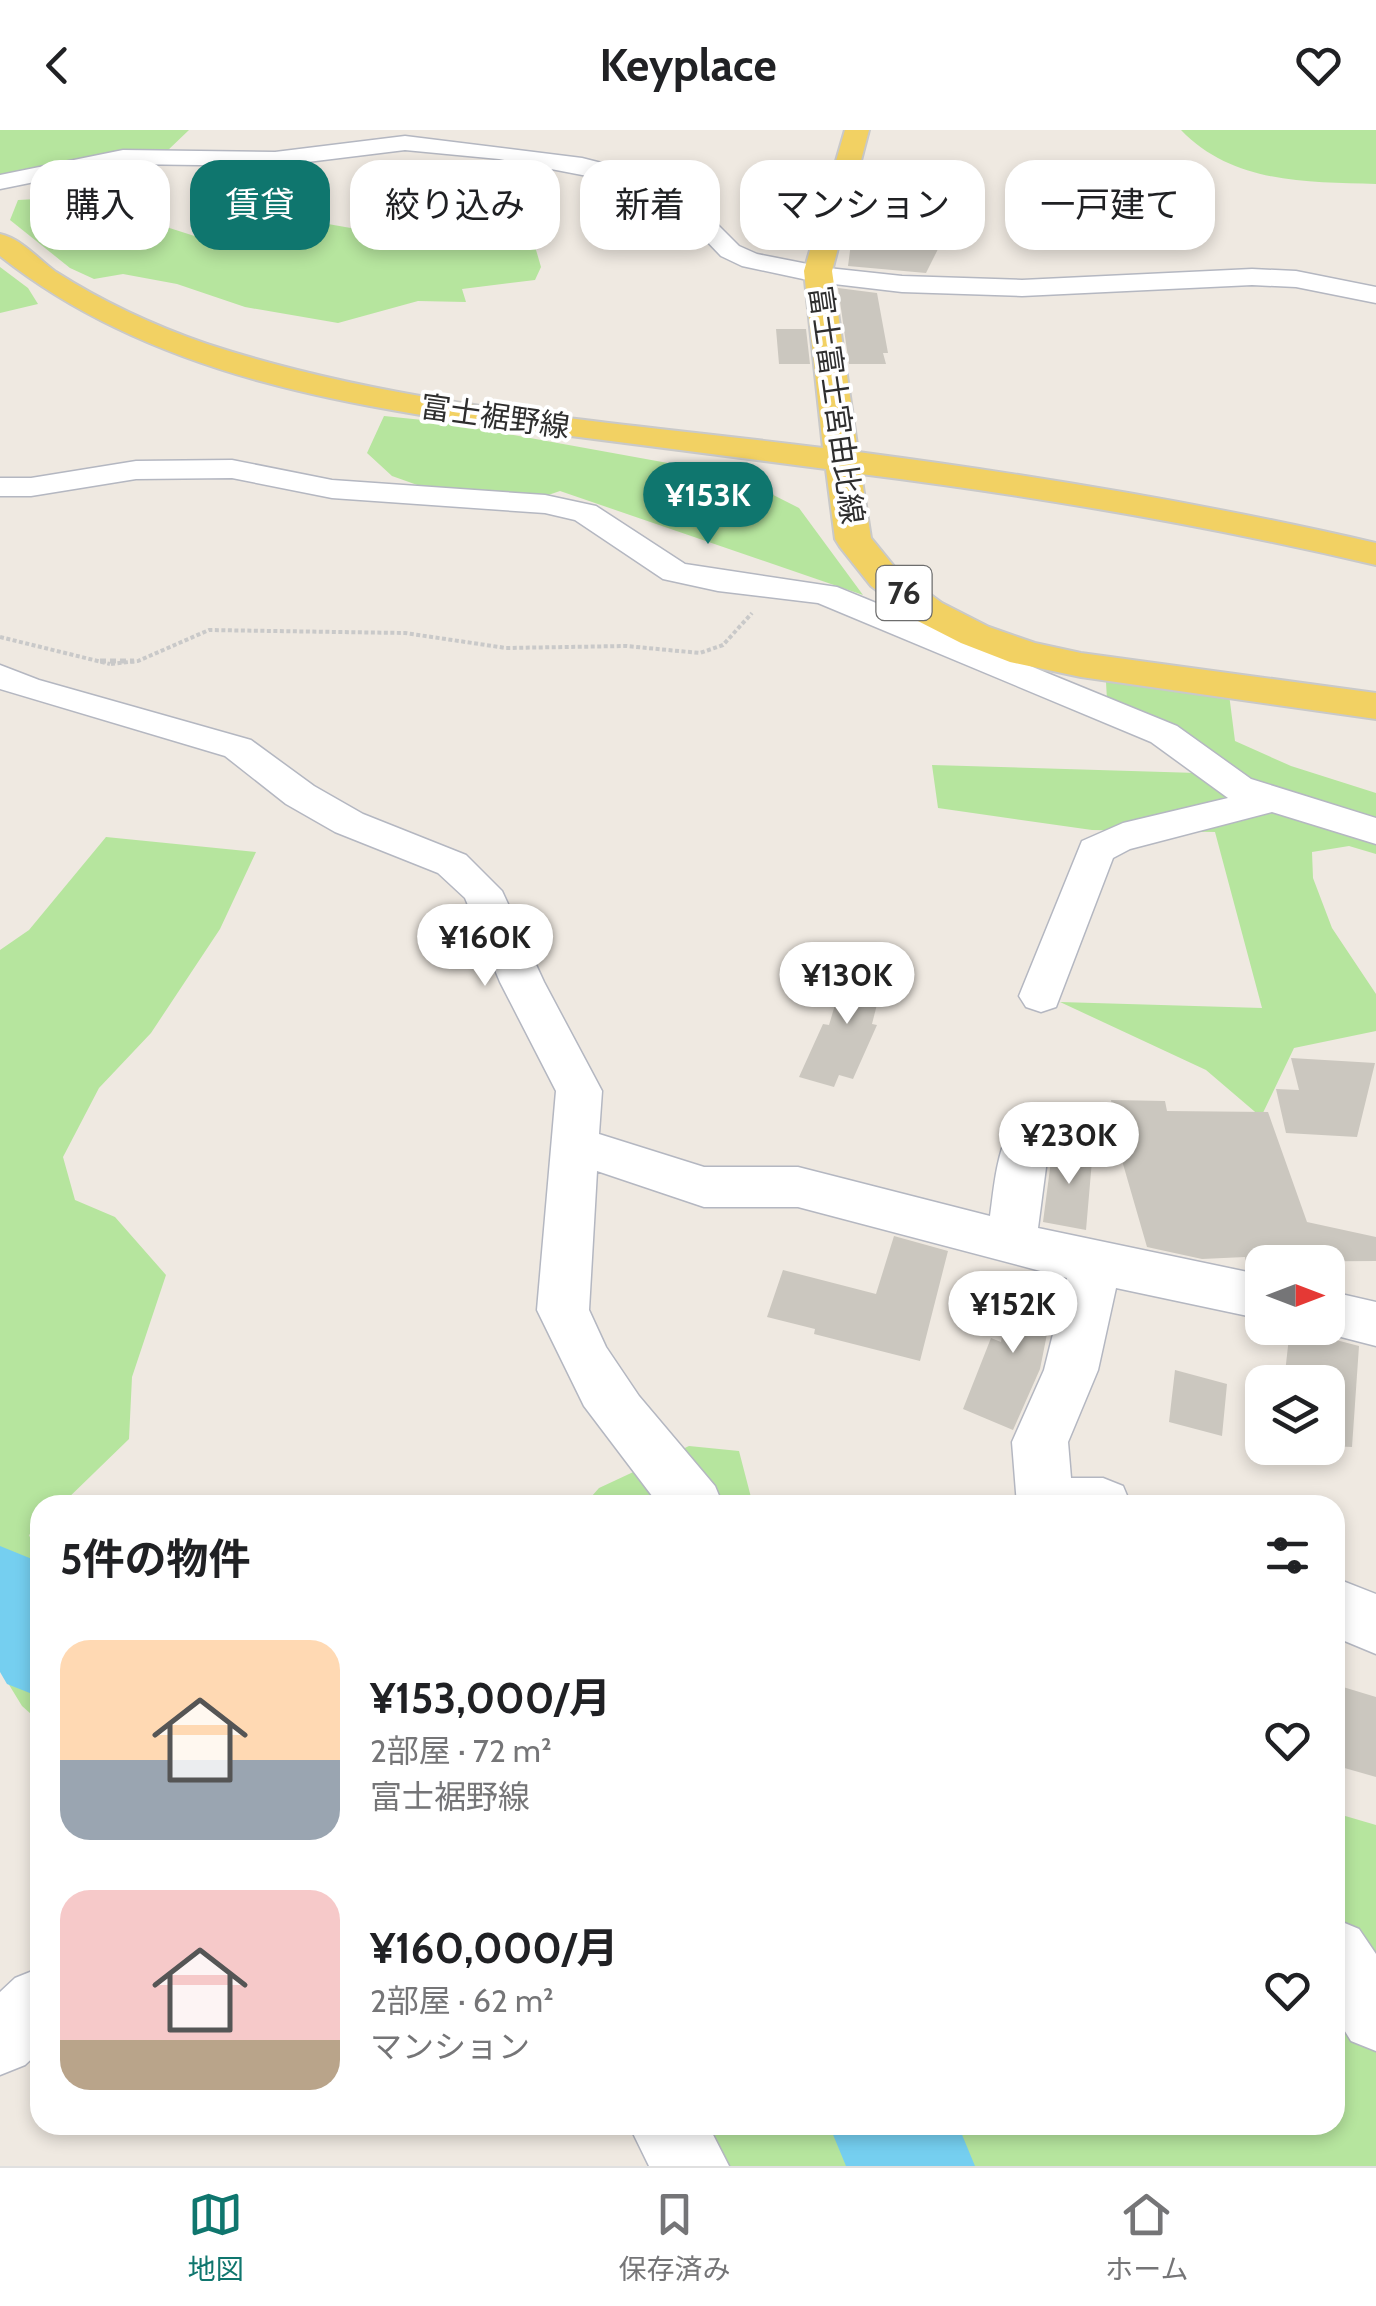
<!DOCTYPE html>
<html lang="ja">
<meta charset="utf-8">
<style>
body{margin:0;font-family:Cabin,"Noto Sans JP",sans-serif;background:#f6f6f6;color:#202124;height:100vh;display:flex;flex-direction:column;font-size:38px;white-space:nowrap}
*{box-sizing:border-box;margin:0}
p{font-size:32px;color:#757577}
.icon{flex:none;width:55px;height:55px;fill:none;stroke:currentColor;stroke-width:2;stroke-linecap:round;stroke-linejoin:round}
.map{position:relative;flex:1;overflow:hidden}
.side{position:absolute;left:30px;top:1365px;width:1315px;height:640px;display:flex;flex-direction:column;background:#fff;border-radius:30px;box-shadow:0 5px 15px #0003}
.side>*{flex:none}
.guide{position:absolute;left:30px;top:30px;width:1318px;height:90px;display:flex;gap:20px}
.needle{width:65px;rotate:90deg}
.tools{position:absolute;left:1245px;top:1115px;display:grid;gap:20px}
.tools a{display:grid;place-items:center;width:100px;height:100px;border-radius:20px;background:#fff;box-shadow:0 5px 15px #0003;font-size:50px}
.price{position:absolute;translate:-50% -85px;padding:0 22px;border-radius:35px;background:#fff;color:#222;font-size:32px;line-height:65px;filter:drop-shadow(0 2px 5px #0008)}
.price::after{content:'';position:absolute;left:50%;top:60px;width:30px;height:22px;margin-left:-15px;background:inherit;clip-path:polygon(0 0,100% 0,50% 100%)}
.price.active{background:#0f766e;color:#fff}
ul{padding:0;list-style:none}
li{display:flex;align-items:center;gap:30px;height:250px;padding:0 30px}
li span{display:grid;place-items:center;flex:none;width:280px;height:200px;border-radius:30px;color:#555}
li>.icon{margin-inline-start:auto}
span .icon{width:120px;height:120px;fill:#fffc;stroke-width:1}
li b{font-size:42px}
h2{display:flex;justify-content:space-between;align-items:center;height:120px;padding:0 30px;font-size:42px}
.pill{padding:0 35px;border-radius:30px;background:#fff;box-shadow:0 5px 15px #0003;font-size:35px;line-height:90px}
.pill.active{background:#0f766e;color:#fff}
header{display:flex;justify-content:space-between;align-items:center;height:130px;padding:0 30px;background:#fff;font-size:45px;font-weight:800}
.menu{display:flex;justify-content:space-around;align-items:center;height:140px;border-top:2px solid #e0e0e0;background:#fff;font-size:28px;color:#757577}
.menu a{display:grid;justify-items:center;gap:5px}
.menu .active{color:#0f766e}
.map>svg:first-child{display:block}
.green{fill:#b6e59e}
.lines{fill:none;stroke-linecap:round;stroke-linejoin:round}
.river{fill:#75cff0;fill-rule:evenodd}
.building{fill:#cbc7bf}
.minor-casing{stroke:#b4b7c1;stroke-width:3}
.major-casing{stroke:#c9c9c9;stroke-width:4}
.path-far1{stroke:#c9c9c9;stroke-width:4;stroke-dasharray:4 2.5;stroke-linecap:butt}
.path{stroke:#c9c9c9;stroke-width:5;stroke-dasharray:6 4;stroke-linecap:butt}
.minor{fill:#fff;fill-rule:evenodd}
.major{fill:#f2d163;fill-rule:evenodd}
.labels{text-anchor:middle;stroke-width:8;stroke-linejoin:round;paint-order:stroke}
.far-street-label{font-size:30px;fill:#2e2e2e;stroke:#fff}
.shield{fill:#fff;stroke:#6d6d6d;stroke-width:2.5}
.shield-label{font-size:32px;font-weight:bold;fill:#2e2e2e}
</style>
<header><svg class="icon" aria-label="back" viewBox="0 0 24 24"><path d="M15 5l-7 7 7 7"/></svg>Keyplace<svg class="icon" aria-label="heart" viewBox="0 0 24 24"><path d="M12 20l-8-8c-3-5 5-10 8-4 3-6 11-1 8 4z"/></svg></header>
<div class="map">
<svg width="1376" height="2036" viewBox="0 0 1376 2036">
<rect width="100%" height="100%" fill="#efe9e1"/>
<!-- green -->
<path class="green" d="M 0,0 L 189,0 L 166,22 L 0,49 Z
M 1181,0 L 1376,0 L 1376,54 C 1307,52 1233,54 1181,0 Z
M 113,55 L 125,58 L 112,92 L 157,94 L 207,110 L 248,78 L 286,72 L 328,94 L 402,107 L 477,115 L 523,108 L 534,113 L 541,137 L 535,150 L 462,159 L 466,172 L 418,171 L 338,193 L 245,177 L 177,154 L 123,144 L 94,149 L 70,138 L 10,90 L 18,70 L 56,68 Z
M 0,137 L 28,158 L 38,174 L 0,183 Z
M 384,286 L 442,292 L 734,345 L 799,378 L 863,465 L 560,361 L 513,377 L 423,357 L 392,346 L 367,323 Z
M 1106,552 L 1229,564 L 1235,611 L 1291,636 L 1376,663 L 1376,724 L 1349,716 L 1312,722 L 1313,748 L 1332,798 L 1376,864 L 1376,901 L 1294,918 L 1261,987 L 1206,940 L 1060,872 L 1262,878 L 1215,702 L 1092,700 L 938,678 L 932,635 L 1197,643 L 1156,608 L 1108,588 Z
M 106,707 L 256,722 L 220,799 L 151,903 L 99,958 L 63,1027 L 75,1070 L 115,1087 L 166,1145 L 132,1247 L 129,1309 L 61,1375 L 40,1375 L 40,1395 L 29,1405 L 40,1430 L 40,1592 L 22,1576 L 0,1540 L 0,820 L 29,800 Z
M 689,1316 L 739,1321 L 753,1375 L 584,1375 L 599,1358 Z
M 1335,1683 L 1376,1695 L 1376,2036 L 705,2036 L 666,1995 L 1335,1995 Z"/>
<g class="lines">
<!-- river -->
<path class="river" d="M 0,1416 L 32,1429 L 40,1441 L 40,1567 L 7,1554 L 0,1542 Z
M 829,1995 L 958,1995 L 975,2036 L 846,2036 Z"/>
</g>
<!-- building -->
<path class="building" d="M 853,98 L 857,108 L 941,113 L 926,143 L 848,136 Z
M 838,158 L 877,163 L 888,223 L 883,223 L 886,234 L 849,234 Z
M 776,199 L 806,199 L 810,234 L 779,234 Z
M 848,831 L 886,839 L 872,894 L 877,895 L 853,949 L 839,945 L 834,957 L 799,947 L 823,894 L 829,895 Z
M 1291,928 L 1375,933 L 1357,1007 L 1286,1003 L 1276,959 L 1299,960 Z
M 1111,970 L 1165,971 L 1167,981 L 1268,982 L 1307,1092 L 1376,1107 L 1376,1131 L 1246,1132 L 1245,1127 L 1202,1129 L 1147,1117 L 1123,1034 Z
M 1059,1013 L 1093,1019 L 1086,1100 L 1043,1092 L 1052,1023 Z
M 894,1106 L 948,1121 L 920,1231 L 814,1204 L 815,1199 L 767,1187 L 783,1140 L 876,1164 Z
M 1013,1148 L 1056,1159 L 1040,1239 L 1013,1300 L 963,1279 L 991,1208 L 1001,1212 Z
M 1290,1198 L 1359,1216 L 1352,1317 L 1328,1316 L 1328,1252 L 1284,1252 Z
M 1175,1240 L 1227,1254 L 1222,1306 L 1169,1292 Z
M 1343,1557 L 1376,1567 L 1376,1647 L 1341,1637 Z"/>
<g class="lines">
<!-- minor casing -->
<g class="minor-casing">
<path id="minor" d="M 405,6 L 582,28 L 645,44 L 690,67 L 739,116 L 757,124 L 828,138 L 902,146 L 1022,150 L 1252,139 L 1296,141 L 1376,157 L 1376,173 L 1296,157 L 1252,155 L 1022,166 L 902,162 L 817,152 L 742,136 L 721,126 L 674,77 L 629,54 L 499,29 L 405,20 L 275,36 L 123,34 L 0,59 L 0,45 L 123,20 L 275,22 Z
M 232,330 L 332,350 L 545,365 L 596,376 L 685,434 L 837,457 L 1177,596 L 1251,649 L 1376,688 L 1376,714 L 1272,682 L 1130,719 L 1113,728 L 1056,877 L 1041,882 L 1026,877 L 1019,866 L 1082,711 L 1123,693 L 1228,668 L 1151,612 L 818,473 L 718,461 L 663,449 L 575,390 L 545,383 L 332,368 L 232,348 L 136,349 L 31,366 L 0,366 L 0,348 L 31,348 L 136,331 Z
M 0,535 L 39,550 L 251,610 L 314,656 L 363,684 L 466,725 L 502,761 L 544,852 L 602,961 L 599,1004 L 704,1037 L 798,1037 L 990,1086 C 996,1046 999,962 1061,982 L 1067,995 L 1048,1022 L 1038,1098 L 1262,1145 L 1262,1189 L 1116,1158 L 1098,1240 L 1068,1312 L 1071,1348 L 1103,1348 L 1123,1356 L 1131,1375 L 1017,1375 L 1012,1312 L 1044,1240 L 1067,1148 L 798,1077 L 704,1077 L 597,1041 L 589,1180 L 606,1217 L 639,1266 L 715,1356 L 723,1375 L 659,1375 L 584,1276 L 537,1180 L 556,961 L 500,852 L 465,768 L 438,743 L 335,702 L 286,674 L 225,626 L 0,559 Z
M 1328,1161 L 1376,1172 L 1376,1216 L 1310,1199 L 1328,1198 Z
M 1335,1448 L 1376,1464 L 1376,1524 L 1335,1507 Z
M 1335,1789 L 1359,1799 L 1376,1824 L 1376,1921 L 1351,1911 L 1335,1885 Z
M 40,1838 L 40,1921 L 25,1935 L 0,1945 L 0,1862 L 15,1848 Z
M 629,1995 L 708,1995 L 729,2036 L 649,2036 Z"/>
</g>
<!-- major casing -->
<g class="major-casing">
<path id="major" d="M 845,0 L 869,0 L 832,141 L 858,322 C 1032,345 1204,373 1376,413 L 1376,435 C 1206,395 1035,366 861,344 L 871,408 L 897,440 L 942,473 L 989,497 L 1035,513 L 1081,523 L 1376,563 L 1376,589 L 1081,547 L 1010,532 L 961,513 L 914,489 L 871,456 L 840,417 L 835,409 L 826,339 C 735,327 645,315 555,304 C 363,279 156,250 0,126 L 0,104 C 22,109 38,129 56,142 C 103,172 155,196 207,214 C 405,279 618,292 823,318 L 804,141 Z"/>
</g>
<!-- path-far1 -->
<path class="path-far1" d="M 0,507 L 110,534
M 111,534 L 138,531 L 209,500 L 405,503 L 506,518 L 626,516 L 700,523 L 723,515 L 752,483"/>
<!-- path -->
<path class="path" d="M 100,531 L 134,531"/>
<!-- minor -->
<use href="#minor" class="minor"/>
<!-- major -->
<use href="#major" class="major"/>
</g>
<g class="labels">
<!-- far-street labels -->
<g class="far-street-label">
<text transform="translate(836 275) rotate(82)" y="10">富士富士宮由比線</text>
<text transform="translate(495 287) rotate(8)" y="10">富士裾野線</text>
</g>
<!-- shield labels -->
<rect class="shield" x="876.5" y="436" width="55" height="54" rx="8"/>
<g class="shield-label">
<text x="904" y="474">76</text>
</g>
</g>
</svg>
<div class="tools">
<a><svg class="needle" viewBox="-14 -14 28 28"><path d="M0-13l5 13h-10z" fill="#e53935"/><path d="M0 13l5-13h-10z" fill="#757577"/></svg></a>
<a><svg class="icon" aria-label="layers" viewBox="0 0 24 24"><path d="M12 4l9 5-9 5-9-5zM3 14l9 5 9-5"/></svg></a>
</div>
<b class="price active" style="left:708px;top:417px">¥153K</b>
<b class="price" style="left:485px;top:859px">¥160K</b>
<b class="price" style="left:847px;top:897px">¥130K</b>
<b class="price" style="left:1069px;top:1057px">¥230K</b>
<b class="price" style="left:1013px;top:1226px">¥152K</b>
<div class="guide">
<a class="pill">購入</a>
<a class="pill active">賃貸</a>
<a class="pill">絞り込み</a>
<a class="pill">新着</a>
<a class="pill">マンション</a>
<a class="pill">一戸建て</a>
</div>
<section class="side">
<h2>5件の物件<svg class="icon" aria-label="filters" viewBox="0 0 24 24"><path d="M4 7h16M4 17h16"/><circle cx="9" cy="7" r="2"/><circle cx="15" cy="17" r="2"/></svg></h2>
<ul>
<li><span style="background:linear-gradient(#ffd9b3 60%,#9aa5b1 0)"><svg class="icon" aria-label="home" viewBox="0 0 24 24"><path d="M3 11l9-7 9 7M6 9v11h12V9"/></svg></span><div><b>¥153,000/月</b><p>2部屋 · 72 m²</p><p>富士裾野線</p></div><svg class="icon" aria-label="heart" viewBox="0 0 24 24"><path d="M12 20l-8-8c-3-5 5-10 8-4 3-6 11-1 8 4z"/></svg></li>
<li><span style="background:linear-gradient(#f6c9c9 75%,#b9a48a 0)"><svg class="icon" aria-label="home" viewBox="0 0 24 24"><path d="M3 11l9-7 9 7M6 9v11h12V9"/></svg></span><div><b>¥160,000/月</b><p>2部屋 · 62 m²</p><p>マンション</p></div><svg class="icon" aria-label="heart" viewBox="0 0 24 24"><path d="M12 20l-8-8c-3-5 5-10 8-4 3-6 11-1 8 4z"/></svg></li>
</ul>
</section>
</div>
<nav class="menu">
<a class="active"><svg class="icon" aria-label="map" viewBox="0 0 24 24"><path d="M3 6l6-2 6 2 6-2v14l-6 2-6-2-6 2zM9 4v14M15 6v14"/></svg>地図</a>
<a><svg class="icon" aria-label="saved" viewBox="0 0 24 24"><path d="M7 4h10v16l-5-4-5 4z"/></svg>保存済み</a>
<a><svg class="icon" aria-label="home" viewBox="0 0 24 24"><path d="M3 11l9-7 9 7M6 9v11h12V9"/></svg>ホーム</a>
</nav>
